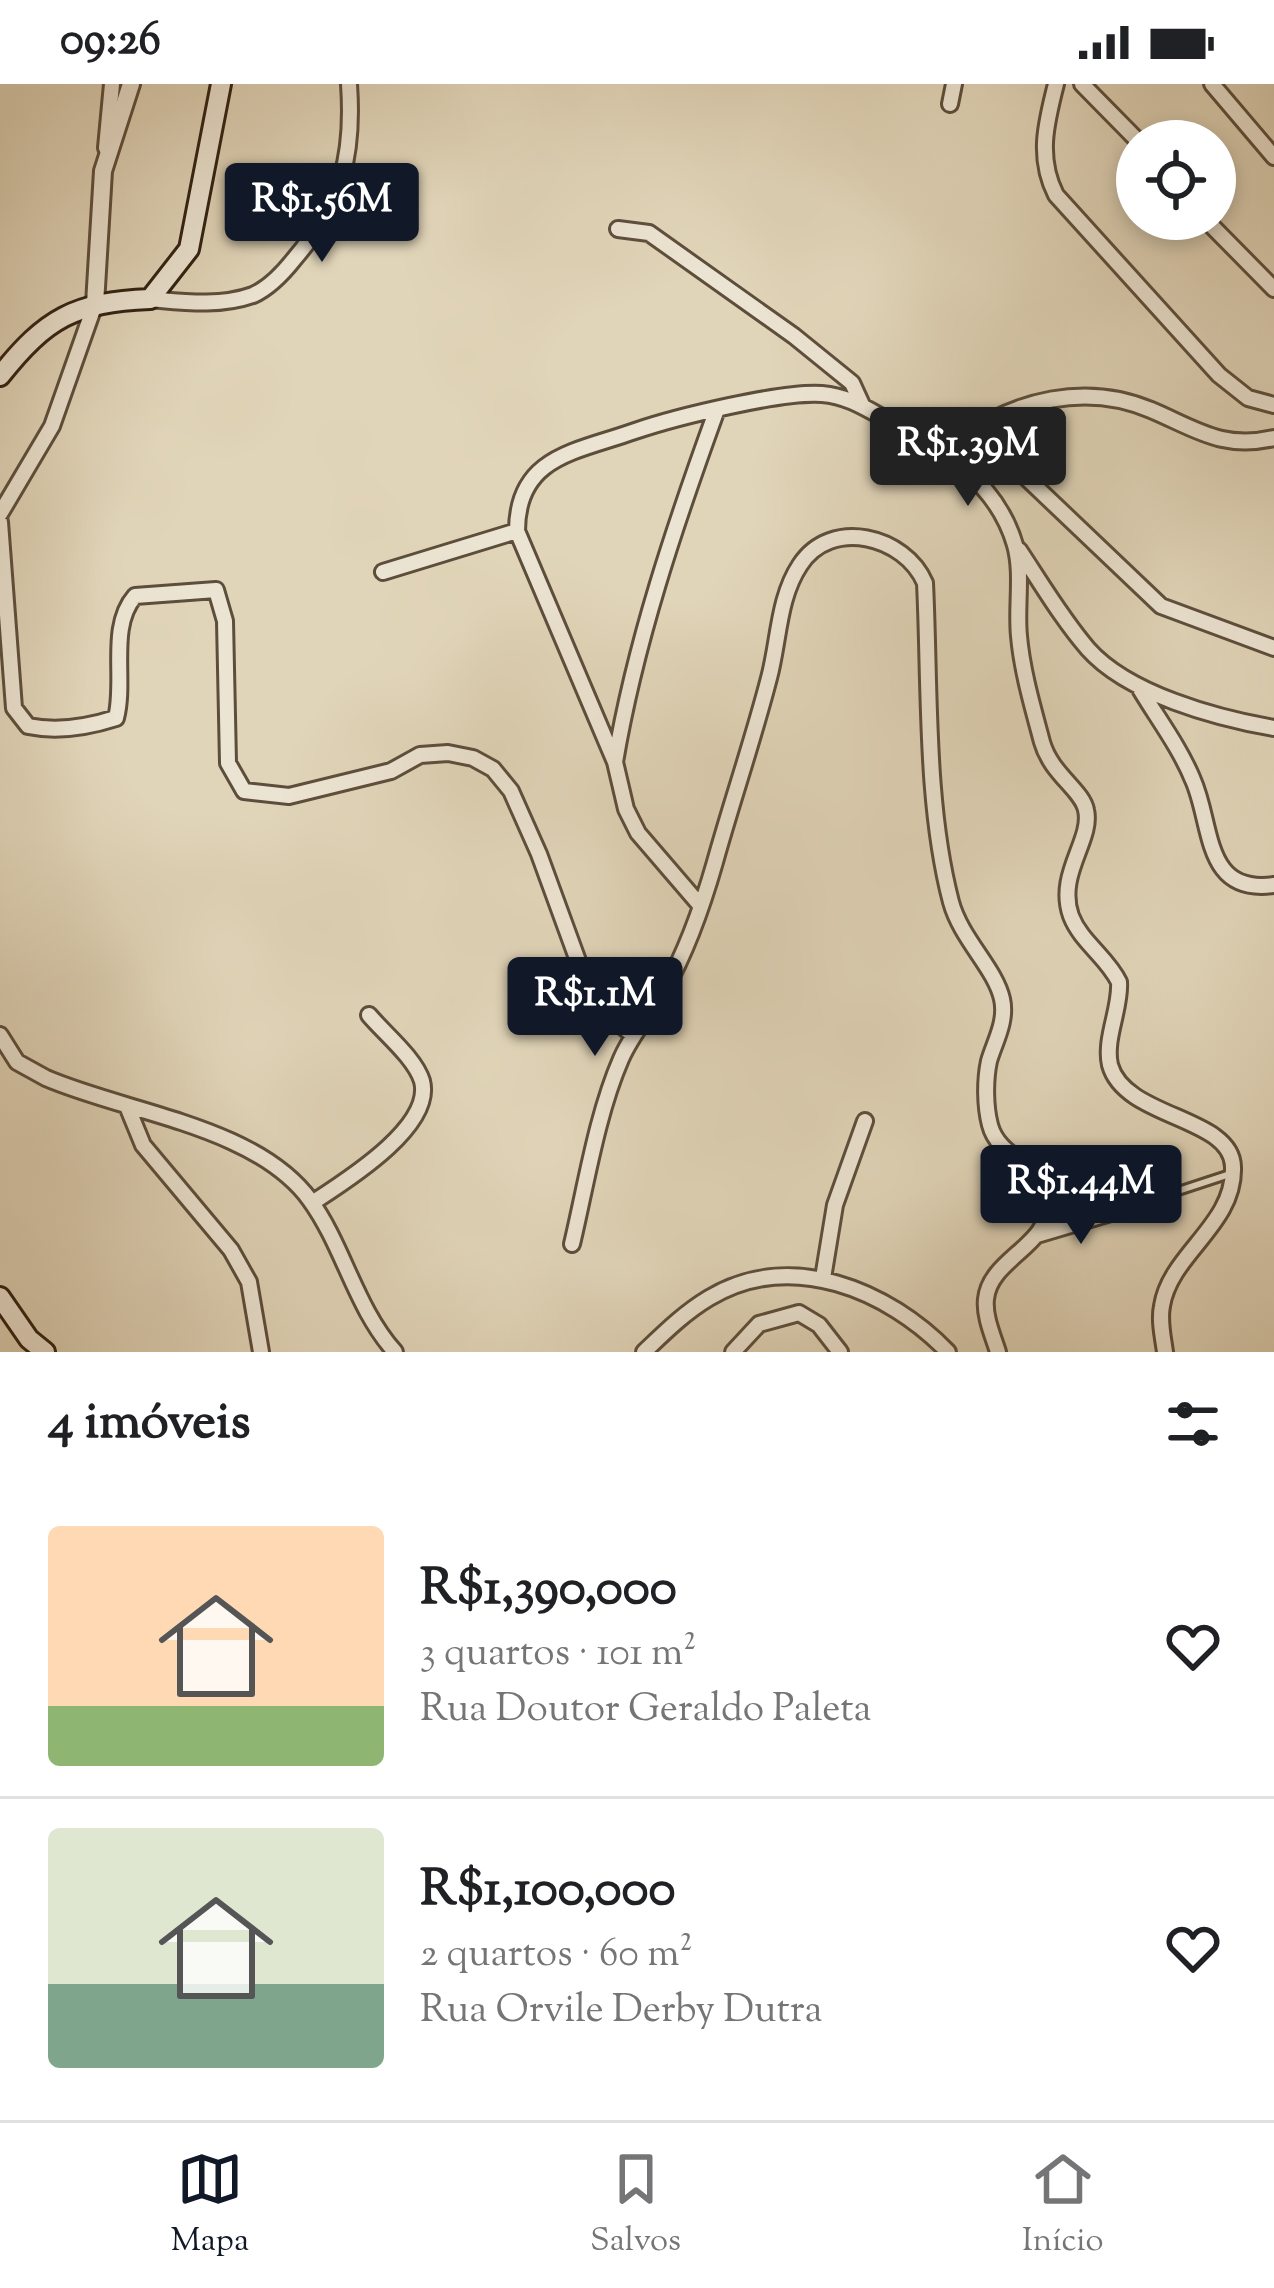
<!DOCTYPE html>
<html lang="pt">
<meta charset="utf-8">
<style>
body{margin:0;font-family:"Sorts Mill Goudy",serif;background:#f2f2f2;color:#202124;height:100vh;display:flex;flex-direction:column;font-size:45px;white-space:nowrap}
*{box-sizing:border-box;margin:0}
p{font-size:39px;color:#757577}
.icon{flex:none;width:66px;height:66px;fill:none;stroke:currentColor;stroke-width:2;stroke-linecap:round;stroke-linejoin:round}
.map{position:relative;height:1268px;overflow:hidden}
.details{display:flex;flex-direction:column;background:#fff;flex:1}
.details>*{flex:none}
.buttons{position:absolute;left:1116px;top:36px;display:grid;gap:24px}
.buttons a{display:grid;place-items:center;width:120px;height:120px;border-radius:50%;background:#fff;box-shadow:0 6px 18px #0003;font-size:60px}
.price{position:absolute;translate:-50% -102px;padding:0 27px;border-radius:12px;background:#111827;color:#fff;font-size:39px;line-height:78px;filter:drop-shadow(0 3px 6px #0008)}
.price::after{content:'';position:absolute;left:50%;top:72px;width:36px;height:27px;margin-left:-18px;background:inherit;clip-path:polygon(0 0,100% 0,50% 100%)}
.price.current{background:#222;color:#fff}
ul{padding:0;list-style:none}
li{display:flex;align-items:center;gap:36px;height:300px;padding:0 48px}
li+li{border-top:3px solid #e0e0e0}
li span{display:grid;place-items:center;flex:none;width:336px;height:240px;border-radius:12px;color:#555}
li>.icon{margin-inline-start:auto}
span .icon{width:144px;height:144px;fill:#fffc;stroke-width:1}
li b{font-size:51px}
h2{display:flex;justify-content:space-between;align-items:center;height:144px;padding:0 48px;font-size:51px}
.status{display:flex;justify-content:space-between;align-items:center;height:84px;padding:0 60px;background:#fff;direction:ltr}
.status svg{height:33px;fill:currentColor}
.tabs{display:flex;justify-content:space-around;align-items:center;height:168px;border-top:3px solid #e0e0e0;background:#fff;font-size:33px;color:#757577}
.tabs a{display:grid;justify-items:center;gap:6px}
.tabs .current{color:#111827}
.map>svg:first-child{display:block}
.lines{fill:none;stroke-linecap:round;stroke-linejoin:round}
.service-casing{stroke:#5d4e3c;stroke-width:12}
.minor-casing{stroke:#5d4e3c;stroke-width:20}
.tertiary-casing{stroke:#5d4e3c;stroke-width:22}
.secondary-casing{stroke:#312113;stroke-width:24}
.service{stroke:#ece4d2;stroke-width:6}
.minor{stroke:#ece4d2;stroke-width:14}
.tertiary{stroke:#ece4d2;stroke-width:16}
.secondary{stroke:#ece4d2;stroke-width:18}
</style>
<div class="status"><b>09:26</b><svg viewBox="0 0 49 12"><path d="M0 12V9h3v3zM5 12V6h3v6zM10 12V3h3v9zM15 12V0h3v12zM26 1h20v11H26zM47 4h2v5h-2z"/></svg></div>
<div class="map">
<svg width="1274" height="1268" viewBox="0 0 1274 1268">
<rect width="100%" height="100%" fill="#e1d5b9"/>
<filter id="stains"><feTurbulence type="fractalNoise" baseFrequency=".00167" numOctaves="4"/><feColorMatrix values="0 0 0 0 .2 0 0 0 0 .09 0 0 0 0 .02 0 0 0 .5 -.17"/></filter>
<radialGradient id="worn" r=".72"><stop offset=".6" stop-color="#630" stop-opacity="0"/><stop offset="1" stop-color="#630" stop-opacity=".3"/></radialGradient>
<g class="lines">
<!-- service casing -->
<g class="service-casing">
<path id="service" d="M 1114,1128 L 1233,1089"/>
</g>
<!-- minor casing -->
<g class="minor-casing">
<path id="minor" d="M 1056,0 C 1046,39 1037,74 1056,111 L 1219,291 L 1248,314 L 1274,321
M 1082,0 L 1138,57
M 1212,0 L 1274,73
M 950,20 L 954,0
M 106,64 L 112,0
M 1205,135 L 1274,205
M 618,145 L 649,149 L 794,252 L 852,299 L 863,323
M 150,215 C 184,218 219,223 253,211 C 269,204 284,188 295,174 C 342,119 354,72 349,0
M 961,354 L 986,363 L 1015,383 L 1161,522 L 1274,564
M 959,356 C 1015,316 1086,298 1151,326 C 1196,345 1222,366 1274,354
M 0,430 L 52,342 L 95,220
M 0,438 L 14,624 L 28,642 C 57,648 88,643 116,634 C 126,596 108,543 135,512 L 216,506 L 225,537 L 228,679 L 244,707 L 289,712 L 391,687 L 420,671 L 448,669 L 473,674 L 493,685 L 511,707 L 539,770 L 593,918 L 633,951
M 1019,466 C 1041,499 1062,535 1088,565 C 1128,610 1216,634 1274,644
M 383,488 L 517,447
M 1140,605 C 1158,635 1180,664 1193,696 C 1213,741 1203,811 1274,801
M 615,678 C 635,559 675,441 716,328
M 699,820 L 638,749 L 626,725 L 615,678 L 517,447 C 517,372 576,368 635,347 C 676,333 782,307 822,310 C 848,312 867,325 889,337 C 942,365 997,398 1015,461 C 1023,489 1016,523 1019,552 C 1022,587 1033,624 1042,658 C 1051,690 1082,706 1086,726 C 1093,756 1056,790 1071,832 C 1081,858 1107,873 1119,898 C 1121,924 1104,955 1110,981 C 1125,1035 1232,1032 1233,1083 C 1235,1141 1170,1170 1162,1222 C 1159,1237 1163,1253 1165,1268
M 0,951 L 17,978 L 46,994 C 127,1029 256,1042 310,1116 C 344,1163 355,1223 395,1268
M 127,1022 L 143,1061 L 231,1166 L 249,1198 L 261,1268
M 312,1119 C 344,1098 434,1043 422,997 C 415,974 384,949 369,931
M 1037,1151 L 1111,1129
M 572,1160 C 586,1101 597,1030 621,975 C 632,949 651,929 665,905 C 686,868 703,820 715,778 C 732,717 753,656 769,594 C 779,557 778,514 800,481 C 831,433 905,452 925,499 C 930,601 925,719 951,818 C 961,855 995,884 1002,915 C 1007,937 995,957 989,977 C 985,996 985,1022 990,1041 C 999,1076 1046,1081 1048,1118 C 1051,1162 990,1174 986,1215 C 984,1232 993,1252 998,1268
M 823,1194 L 835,1121 L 865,1037
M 644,1268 C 665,1248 684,1229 709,1214 C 791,1165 888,1206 948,1268
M 733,1268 L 759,1240 L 799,1229 L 819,1241 L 840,1268"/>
</g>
<!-- tertiary casing -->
<g class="tertiary-casing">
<path id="tertiary" d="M 95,220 L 103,87 L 131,0"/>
</g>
<!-- secondary casing -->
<g class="secondary-casing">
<path id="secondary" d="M 0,292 C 46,234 75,218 150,215 L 189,165 L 221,0
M 0,1213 L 29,1255 L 45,1268"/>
</g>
<!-- service -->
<use href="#service" class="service"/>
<!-- minor -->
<use href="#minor" class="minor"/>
<!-- tertiary -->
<use href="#tertiary" class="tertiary"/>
<!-- secondary -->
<use href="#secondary" class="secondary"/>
</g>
<rect width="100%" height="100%" filter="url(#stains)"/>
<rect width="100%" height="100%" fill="url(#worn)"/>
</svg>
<div class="buttons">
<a><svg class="icon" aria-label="locate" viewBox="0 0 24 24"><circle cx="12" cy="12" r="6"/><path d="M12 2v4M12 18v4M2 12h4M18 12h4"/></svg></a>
</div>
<b class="price" style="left:322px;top:181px">R$1.56M</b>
<b class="price current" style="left:968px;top:425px">R$1.39M</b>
<b class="price" style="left:595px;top:975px">R$1.1M</b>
<b class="price" style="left:1081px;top:1163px">R$1.44M</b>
</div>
<section class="details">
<h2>4 imóveis<svg class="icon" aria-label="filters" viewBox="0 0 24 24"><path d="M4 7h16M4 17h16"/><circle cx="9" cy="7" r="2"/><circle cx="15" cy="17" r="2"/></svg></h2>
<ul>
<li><span style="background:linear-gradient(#ffd9b3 75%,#8fb573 0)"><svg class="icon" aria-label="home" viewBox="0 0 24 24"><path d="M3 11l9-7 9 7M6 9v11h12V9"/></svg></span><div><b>R$1,390,000</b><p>3 quartos · 101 m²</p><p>Rua Doutor Geraldo Paleta</p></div><svg class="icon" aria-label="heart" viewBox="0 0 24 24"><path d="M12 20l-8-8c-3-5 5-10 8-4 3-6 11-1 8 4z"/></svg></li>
<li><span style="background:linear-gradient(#dfe7d0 65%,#7fa58c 0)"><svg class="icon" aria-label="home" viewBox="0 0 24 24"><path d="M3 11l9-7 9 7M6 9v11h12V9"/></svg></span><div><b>R$1,100,000</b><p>2 quartos · 60 m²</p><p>Rua Orvile Derby Dutra</p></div><svg class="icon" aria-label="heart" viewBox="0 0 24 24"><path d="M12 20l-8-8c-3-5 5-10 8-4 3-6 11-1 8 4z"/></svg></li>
</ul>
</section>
<nav class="tabs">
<a class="current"><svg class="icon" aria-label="map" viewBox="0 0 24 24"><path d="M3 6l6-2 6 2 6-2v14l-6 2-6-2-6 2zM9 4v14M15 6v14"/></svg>Mapa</a>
<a><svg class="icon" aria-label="saved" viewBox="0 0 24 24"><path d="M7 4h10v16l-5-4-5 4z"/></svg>Salvos</a>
<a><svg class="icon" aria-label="home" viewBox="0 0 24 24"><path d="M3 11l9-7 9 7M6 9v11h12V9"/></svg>Início</a>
</nav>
